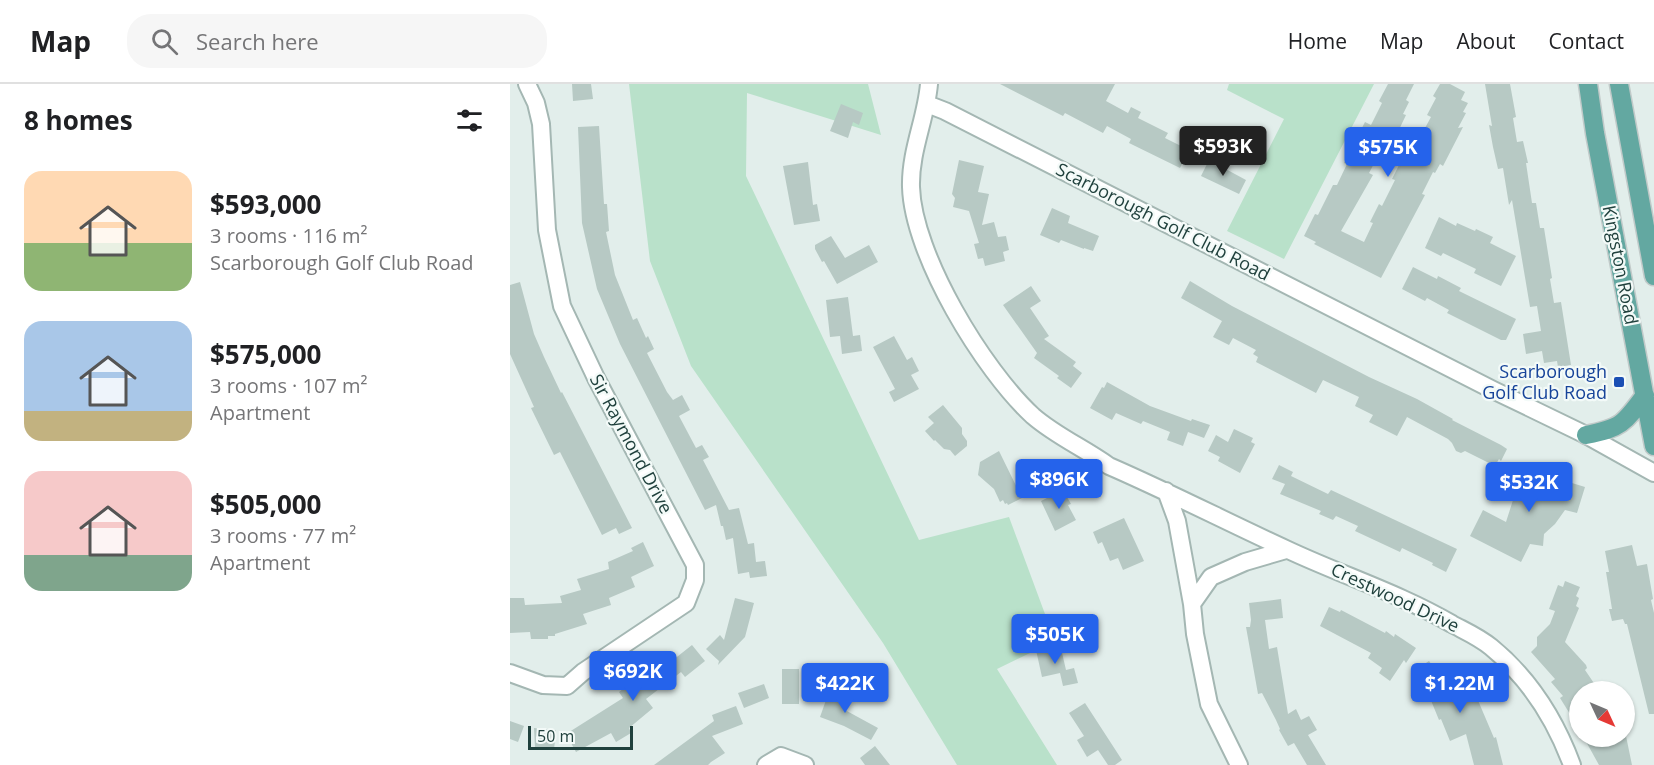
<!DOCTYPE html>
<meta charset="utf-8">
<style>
body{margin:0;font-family:"Open Sans",sans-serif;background:#f6f6f6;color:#202124;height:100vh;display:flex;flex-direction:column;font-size:22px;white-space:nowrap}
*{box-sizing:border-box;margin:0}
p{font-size:20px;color:#757577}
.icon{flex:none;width:33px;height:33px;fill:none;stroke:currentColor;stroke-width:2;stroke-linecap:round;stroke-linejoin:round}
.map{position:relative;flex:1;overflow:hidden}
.side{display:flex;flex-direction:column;background:#fff;width:510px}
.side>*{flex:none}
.needle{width:39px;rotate:134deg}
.fabs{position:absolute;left:1059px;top:597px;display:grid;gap:12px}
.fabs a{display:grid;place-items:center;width:66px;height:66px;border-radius:50%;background:#fff;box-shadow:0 2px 4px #0004;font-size:30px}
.scale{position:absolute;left:18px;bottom:15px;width:105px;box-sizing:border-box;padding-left:6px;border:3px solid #20413d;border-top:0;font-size:16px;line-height:21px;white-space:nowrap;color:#20413d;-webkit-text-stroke:4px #f3faf8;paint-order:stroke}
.price{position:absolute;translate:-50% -51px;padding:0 14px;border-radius:6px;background:#2563eb;color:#fff;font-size:20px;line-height:39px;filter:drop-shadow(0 2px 3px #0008)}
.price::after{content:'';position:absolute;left:50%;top:36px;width:18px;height:14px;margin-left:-9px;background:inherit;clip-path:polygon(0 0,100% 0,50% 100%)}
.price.active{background:#222;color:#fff}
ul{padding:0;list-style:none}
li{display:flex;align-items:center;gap:18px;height:150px;padding:0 24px}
li span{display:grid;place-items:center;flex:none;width:168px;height:120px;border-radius:18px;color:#555}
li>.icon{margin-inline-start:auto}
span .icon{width:72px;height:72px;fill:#fffc;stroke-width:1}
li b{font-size:26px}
h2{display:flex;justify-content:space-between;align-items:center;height:72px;padding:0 24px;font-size:26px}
header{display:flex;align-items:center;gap:36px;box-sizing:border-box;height:84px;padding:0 30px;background:#fff;border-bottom:2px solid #e0e0e0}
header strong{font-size:28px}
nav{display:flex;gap:33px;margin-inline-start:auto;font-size:21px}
.search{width:420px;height:54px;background:#f6f6f6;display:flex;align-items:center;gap:15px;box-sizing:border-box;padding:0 21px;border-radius:24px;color:#757577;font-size:22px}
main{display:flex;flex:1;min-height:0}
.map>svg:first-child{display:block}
.green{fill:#b9e1ca}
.building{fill:#b7c9c4}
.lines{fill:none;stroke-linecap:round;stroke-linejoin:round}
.minor-casing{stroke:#a4b7b3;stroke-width:20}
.major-casing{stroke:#c1cac9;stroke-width:21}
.minor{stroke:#fff;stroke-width:16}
.major{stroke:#63a8a1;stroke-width:18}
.transit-dot{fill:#1a4fb4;stroke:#f3faf8;stroke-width:2}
.labels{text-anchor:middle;stroke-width:4.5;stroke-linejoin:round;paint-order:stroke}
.street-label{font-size:18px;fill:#20413d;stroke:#f3faf8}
.transit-label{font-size:18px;fill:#164399;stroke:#f3faf8;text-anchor:end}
</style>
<header>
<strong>Map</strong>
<div class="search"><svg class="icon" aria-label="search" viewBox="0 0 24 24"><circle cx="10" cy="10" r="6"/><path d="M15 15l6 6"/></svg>Search here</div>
<nav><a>Home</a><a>Map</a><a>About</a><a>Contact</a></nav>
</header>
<main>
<section class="side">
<h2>8 homes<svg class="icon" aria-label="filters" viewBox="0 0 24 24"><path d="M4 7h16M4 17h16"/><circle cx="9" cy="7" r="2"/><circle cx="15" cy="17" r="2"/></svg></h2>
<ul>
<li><span style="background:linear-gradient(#ffd9b3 60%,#8fb573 0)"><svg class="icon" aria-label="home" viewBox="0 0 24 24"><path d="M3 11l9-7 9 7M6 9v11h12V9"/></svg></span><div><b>$593,000</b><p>3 rooms · 116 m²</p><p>Scarborough Golf Club Road</p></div></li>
<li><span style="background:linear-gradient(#a9c7e8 75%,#c2b280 0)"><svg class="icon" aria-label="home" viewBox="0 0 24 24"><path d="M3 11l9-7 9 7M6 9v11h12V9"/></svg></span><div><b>$575,000</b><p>3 rooms · 107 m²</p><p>Apartment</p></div></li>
<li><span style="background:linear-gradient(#f6c9c9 70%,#7fa58c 0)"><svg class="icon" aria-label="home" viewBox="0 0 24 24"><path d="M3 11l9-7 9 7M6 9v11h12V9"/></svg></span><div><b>$505,000</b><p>3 rooms · 77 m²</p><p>Apartment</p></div></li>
</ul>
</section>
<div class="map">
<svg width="1144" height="681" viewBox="0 0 1144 681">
<rect width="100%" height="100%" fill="#e2eeeb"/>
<!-- green -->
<path class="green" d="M 119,0 L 358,0 L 371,51 L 237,9 L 236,92 L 409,456 L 499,433 L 545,557 L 487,585 L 547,681 L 447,681 L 373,559 L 181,282 L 140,177 Z
M 719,0 L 864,0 L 774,175 L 717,147 L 774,35 L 717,6 Z"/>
<!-- building -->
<path class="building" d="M 62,0 L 81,0 L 83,15 L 63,17 Z
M 490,0 L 605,0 L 596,17 L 618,29 L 621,23 L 631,28 L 628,34 L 658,49 L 655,54 L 679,66 L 670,84 L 619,59 L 621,55 L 597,42 L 593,49 L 555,29 L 553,32 Z
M 878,0 L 904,0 L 896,16 L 899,18 L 893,30 L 896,31 L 885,54 L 879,51 L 859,89 L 863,91 L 831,147 L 854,158 L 863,139 L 860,138 L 869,120 L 872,122 L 885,96 L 882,95 L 898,63 L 903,66 L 921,33 L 917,31 L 926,14 L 923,12 L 930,0 L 940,0 L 955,8 L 951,16 L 958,19 L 953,28 L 956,29 L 948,44 L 953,43 L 933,82 L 930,80 L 925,89 L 923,88 L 912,110 L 915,111 L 871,194 L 804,160 L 806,158 L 794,152 L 805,130 L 808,131 L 823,101 L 827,101 L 837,80 L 834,79 L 855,38 L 861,41 L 872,19 L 869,17 Z
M 975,0 L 1000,0 L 1006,33 L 1003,34 L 1007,58 L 1013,57 L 1018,79 L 1016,79 L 1022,119 L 1026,119 L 1030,144 L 1034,144 L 1042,194 L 1040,195 L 1044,219 L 1051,218 L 1061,281 L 1048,283 L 1047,277 L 1034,279 L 1032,267 L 1016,270 L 1013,250 L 1031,247 L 1027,222 L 1020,223 L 1002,116 L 999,121 L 993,84 L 988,85 L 983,63 L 979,41 L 982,42 Z
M 331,20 L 353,29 L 349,41 L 343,38 L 338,54 L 320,47 Z
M 89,42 L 94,120 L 97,120 L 99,147 L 96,148 L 105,191 L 123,236 L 127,234 L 136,254 L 138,252 L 144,265 L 137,269 L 157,308 L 163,316 L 172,311 L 180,326 L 169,332 L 186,364 L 192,361 L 199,373 L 193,376 L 219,426 L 229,424 L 238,460 L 244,459 L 246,478 L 255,477 L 257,492 L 240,494 L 239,488 L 228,490 L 223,454 L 216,456 L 213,442 L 211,442 L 206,421 L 195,426 L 110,260 L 87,205 L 72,139 L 68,43 Z
M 449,76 L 474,82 L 468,108 L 479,110 L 472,141 L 484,138 L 488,153 L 496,152 L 499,166 L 493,168 L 495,177 L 475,182 L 473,174 L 468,175 L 464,160 L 469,159 L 459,127 L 443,123 L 445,114 L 442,110 Z
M 699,76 L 736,96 L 729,110 L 691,92 Z
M 298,78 L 303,121 L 307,120 L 310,137 L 284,141 L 273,82 Z
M 542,124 L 560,132 L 558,139 L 589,152 L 583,167 L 574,164 L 574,165 L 551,156 L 549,159 L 530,151 Z
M 929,133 L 946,142 L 947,139 L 965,147 L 966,145 L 983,153 L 980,159 L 1006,172 L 991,202 L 964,189 L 966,185 L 933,169 L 931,172 L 915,164 Z
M 321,152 L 335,174 L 359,161 L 368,178 L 327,200 L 314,177 L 312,178 L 305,165 L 305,161 Z
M 903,183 L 927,195 L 928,192 L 951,204 L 949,207 L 1006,235 L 996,256 L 991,256 L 937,229 L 939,226 L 917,214 L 915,217 L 892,205 Z
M 680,197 L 722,222 L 859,293 L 907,315 L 943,335 L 942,336 L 991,361 L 997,365 L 991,377 L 989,375 L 985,382 L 955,367 L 951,369 L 946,367 L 942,359 L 938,355 L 897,333 L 887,352 L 859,338 L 863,331 L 845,322 L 849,313 L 813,296 L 806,309 L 746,278 L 748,273 L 743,270 L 746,266 L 723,254 L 719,261 L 703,253 L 712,237 L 671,214 Z
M 10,198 L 24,250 L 34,273 L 51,309 L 52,308 L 122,444 L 109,450 L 106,444 L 92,451 L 50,368 L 44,371 L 21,324 L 24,323 L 0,270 L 0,201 Z
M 521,202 L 531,217 L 520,224 L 539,252 L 534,255 L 566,278 L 563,282 L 572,289 L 561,304 L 547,294 L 549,292 L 524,274 L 527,269 L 493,221 Z
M 338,213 L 343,252 L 350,251 L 352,267 L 332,270 L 330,252 L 320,253 L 316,216 Z
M 384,252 L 397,276 L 402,273 L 409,287 L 401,291 L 409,305 L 384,318 L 379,308 L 385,305 L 363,263 Z
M 597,298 L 640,322 L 681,337 L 682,335 L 700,341 L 694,354 L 678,348 L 673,362 L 657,356 L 660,348 L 633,337 L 631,340 L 606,329 L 602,336 L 580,324 L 592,303 L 594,304 Z
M 433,321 L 452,344 L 452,350 L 457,357 L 457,362 L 445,372 L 440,366 L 434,365 L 425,356 L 424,357 L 415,347 L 424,339 L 418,333 Z
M 724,345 L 743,354 L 741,358 L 745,360 L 730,389 L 708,377 L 710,373 L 698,367 L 706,351 L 718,358 Z
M 489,367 L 512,414 L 498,421 L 497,419 L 495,420 L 493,416 L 490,418 L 484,405 L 468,391 L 470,378 Z
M 769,381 L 783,388 L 781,392 L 818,410 L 821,406 L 947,465 L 936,488 L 922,481 L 923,479 L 892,464 L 890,468 L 845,447 L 848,442 L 826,432 L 823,436 L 809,430 L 811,427 L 770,410 L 775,400 L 762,395 Z
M 1010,383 L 1075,403 L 1067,429 L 1055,426 L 1045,440 L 1034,450 L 1033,462 L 1020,460 L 1011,478 L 960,452 L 973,426 L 996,438 L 1004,413 L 1001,411 Z
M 553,406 L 561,420 L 558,421 L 566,436 L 545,447 L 531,417 Z
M 614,434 L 634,477 L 613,486 L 608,474 L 600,477 L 592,458 L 588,460 L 583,448 Z
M 133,458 L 144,482 L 121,493 L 125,503 L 99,514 L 101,521 L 73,530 L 77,540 L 45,550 L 45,552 L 38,552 L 38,555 L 21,555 L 20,548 L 0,549 L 0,514 L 14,514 L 15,521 L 52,519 L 50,512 L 71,506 L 67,495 L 99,485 L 98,478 L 123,467 L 121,464 Z
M 1122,461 L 1127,482 L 1137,480 L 1143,515 L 1141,516 L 1144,529 L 1144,630 L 1139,630 L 1117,540 L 1115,540 L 1113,535 L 1102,537 L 1099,525 L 1102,525 L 1096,488 L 1099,488 L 1095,467 Z
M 1055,497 L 1070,503 L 1066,512 L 1069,514 L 1066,522 L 1069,524 L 1055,558 L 1076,581 L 1077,584 L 1075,586 L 1090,608 L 1070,608 L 1070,646 L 1050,614 L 1053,612 L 1041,598 L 1045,595 L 1021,568 L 1027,562 L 1027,553 L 1040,540 L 1045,527 L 1039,525 L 1048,501 L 1053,503 Z
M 225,514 L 244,519 L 235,553 L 208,581 L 209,577 L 196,565 L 210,551 L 214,556 Z
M 771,515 L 773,534 L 755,536 L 759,565 L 767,563 L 778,630 L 786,625 L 791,636 L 799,632 L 807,646 L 798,651 L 816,681 L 797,681 L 784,659 L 778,662 L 769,646 L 770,645 L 766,636 L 752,609 L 748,610 L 736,543 L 740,543 L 741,536 L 739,519 Z
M 819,523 L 830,528 L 831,526 L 875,549 L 876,547 L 884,553 L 885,550 L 906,564 L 896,579 L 894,576 L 880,597 L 869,589 L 872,584 L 858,574 L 861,569 L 810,542 Z
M 550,560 L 556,586 L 564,584 L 568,599 L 553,602 L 550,589 L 532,593 L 526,566 Z
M 182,561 L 195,577 L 175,593 L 171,588 L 136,615 L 143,624 L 119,644 L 121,649 L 106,658 L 101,649 L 66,668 L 56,650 L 113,614 L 109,608 L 153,575 L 158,580 Z
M 919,577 L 927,588 L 934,583 L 954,611 L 964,607 L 984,654 L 986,653 L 993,681 L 964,681 L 956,650 L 940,657 L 931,635 L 929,636 L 920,614 L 902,588 Z
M 272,585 L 289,585 L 289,620 L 272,620 Z
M 254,600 L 259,614 L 234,624 L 228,609 Z
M 321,602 L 340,609 L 335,626 L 368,644 L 361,656 L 334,642 L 310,633 Z
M 575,619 L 612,676 L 605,681 L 598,681 L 588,666 L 577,673 L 567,656 L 574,652 L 559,629 Z
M 226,622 L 233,640 L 202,652 L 215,669 L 201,678 L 198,681 L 144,681 L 204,637 L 202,631 Z
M 0,637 L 14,642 L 8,658 L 0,655 Z
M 24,644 L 46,646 L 44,666 L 25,664 Z
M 1083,652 L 1116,652 L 1122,681 L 1089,681 L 1074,654 Z
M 365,662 L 380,681 L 355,681 L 350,674 Z"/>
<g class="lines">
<!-- minor casing -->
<g class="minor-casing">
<path id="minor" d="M 419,0 C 416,35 400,67 401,103 C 403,171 473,286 523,332 C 546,352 574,364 599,382 C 659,408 717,438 776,465 C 831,491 889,509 942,540 C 955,547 969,553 981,563 C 1019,594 1045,635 1062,681
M 417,20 L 435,27 L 983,306 L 1076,351 L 1144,389
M 656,407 L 667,437 L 682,520 L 685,550 L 699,620 L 729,681
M 682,520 L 701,493 L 735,478 L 776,466
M 0,589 L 33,601 L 57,602 L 73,588 L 176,519 L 185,496 L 185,481 L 86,294 L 52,222 L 37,146 L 31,40 L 26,19 L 17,0
M 256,681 L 271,672 L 295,681"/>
</g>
<!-- major casing -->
<g class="major-casing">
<path id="major" d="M 1078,0 L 1085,49 L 1144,362
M 1109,0 L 1144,192
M 1076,351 C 1111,344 1114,340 1135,311"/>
</g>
<!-- minor -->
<use href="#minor" class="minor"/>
<!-- major -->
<use href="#major" class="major"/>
</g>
<!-- markers -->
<rect class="transit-dot" x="1103" y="292" width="12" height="12" rx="3"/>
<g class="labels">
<!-- street labels -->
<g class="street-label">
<text transform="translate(653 138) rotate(27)" y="6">Scarborough Golf Club Road</text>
<text transform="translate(1110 181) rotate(79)" y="6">Kingston Road</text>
<text transform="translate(121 360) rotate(62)" y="6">Sir Raymond Drive</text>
<text transform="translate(885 514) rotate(25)" y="6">Crestwood Drive</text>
</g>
<!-- transit labels -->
<g class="transit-label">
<text x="1097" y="294">Scarborough<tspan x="1097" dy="21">Golf Club Road</tspan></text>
</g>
</g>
</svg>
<div class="fabs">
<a><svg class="needle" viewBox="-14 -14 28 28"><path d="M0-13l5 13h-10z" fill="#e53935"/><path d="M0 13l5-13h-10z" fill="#757577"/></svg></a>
</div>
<div class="scale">50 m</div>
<b class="price active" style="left:713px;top:93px">$593K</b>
<b class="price" style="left:878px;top:94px">$575K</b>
<b class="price" style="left:549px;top:426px">$896K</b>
<b class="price" style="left:1019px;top:429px">$532K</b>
<b class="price" style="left:545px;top:581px">$505K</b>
<b class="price" style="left:123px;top:618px">$692K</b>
<b class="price" style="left:335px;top:630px">$422K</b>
<b class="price" style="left:950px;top:630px">$1.22M</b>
</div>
</main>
